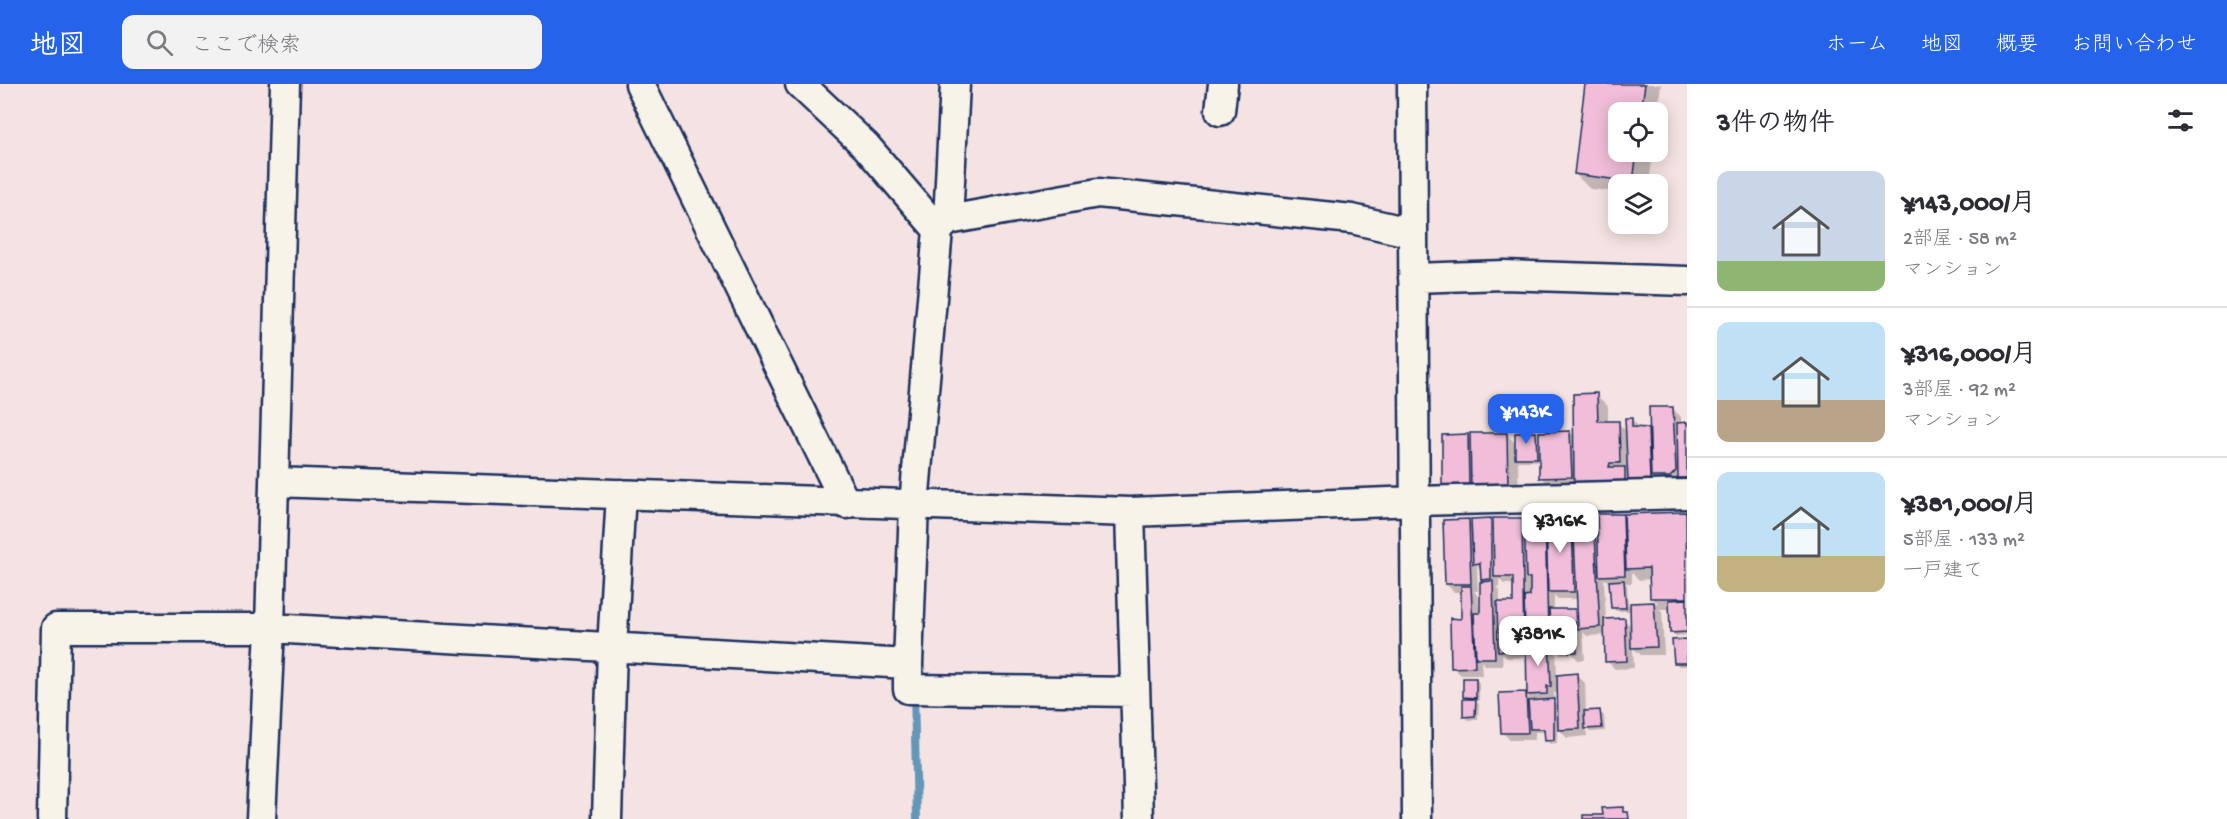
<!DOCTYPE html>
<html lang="ja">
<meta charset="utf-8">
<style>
body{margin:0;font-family:"Gochi Hand","Klee One",sans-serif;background:#f2f2f3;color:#2b2b33;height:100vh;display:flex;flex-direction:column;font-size:22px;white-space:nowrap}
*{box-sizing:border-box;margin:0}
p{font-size:20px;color:#7c7c81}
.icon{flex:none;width:33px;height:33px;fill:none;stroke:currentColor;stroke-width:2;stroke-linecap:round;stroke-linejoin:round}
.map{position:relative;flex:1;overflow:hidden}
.drawer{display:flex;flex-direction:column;background:#fff;width:540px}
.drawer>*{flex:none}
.tools{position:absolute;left:1608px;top:18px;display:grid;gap:12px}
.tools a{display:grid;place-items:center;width:60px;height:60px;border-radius:12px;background:#fff;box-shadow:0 3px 15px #0003;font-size:30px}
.price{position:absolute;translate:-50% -51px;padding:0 14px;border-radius:12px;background:#fff;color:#222;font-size:20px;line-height:39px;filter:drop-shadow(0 2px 3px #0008)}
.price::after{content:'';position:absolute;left:50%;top:36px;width:18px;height:14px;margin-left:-9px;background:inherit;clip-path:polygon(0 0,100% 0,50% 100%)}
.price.on{background:#2563eb;color:#fff}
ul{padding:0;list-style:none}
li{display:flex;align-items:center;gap:18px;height:150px;padding:0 30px}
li+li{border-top:2px solid #e1e1e2}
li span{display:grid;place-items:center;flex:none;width:168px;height:120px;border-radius:12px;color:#555}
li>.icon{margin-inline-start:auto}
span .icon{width:72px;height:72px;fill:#fffc;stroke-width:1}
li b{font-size:26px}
h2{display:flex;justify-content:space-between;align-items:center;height:72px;padding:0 30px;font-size:26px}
header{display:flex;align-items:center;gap:36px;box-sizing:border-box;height:84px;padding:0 30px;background:#2563eb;color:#fff}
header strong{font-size:28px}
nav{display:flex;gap:33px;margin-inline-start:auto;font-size:21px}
.search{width:420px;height:54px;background:#f2f2f3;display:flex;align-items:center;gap:15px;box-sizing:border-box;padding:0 21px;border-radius:12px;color:#7c7c81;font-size:22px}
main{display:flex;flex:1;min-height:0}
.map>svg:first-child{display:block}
.shadow{fill:#0003;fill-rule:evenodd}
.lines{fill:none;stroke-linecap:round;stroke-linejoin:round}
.stream{stroke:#6497b9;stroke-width:8}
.building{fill:#f1bdd8;stroke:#1b2f5e;stroke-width:1.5}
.minor-casing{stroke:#1b2f5e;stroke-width:33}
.minor{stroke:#f7f3e8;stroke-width:28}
</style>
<header>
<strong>地図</strong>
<div class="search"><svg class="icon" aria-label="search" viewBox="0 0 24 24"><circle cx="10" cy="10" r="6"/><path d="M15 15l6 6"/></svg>ここで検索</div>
<nav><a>ホーム</a><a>地図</a><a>概要</a><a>お問い合わせ</a></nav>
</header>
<main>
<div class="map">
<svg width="1687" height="735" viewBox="0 0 1687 735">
<rect width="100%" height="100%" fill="#f5e3e3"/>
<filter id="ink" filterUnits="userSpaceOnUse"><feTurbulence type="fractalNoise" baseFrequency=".0167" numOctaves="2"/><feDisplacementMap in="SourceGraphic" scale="12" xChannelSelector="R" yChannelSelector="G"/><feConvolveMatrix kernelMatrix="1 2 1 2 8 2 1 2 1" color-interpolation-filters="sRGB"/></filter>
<g filter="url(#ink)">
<!-- shadow -->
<path class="shadow" d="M 1586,0 L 1661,0 L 1658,29 L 1618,28 L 1618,68 L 1653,68 L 1649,100 L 1618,100 L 1618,108 L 1590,105 L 1575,90 Z
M 1596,311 L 1608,322 L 1608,339 L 1618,339 L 1627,348 L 1632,335 L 1640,345 L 1648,345 L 1652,349 L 1673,325 L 1681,333 L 1681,340 L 1687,340 L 1687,401 L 1549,401 L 1541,393 L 1541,377 L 1518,377 L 1519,412 L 1452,410 L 1468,352 L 1471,356 L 1506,350 L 1516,360 L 1535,349 L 1540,354 L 1570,348 L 1575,353 Z
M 1686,430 L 1687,551 L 1675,552 L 1672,548 L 1671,525 L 1659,525 L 1662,527 L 1664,571 L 1641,571 L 1633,564 L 1634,584 L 1615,585 L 1607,577 L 1606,551 L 1587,552 L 1583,548 L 1585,576 L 1578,576 L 1573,570 L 1560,570 L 1556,566 L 1557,592 L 1577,591 L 1585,599 L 1586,629 L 1600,628 L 1604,632 L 1605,647 L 1590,648 L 1586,644 L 1587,652 L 1567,654 L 1557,643 L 1557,659 L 1550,660 L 1546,656 L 1546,648 L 1535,648 L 1535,656 L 1510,656 L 1502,648 L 1525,610 L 1529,614 L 1528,573 L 1507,574 L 1502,569 L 1503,582 L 1486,582 L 1481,577 L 1482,591 L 1461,591 L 1453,584 L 1463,536 L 1462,508 L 1454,508 L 1446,500 L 1468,437 L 1473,441 L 1490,436 L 1495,440 L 1521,436 L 1526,440 L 1544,435 L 1548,439 L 1571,433 L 1579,441 L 1579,453 L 1595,452 L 1599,457 L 1622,431 L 1626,435 ZM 1477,481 L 1482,486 L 1482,495 L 1486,499 L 1482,525 L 1479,525 L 1478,512 L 1474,507 L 1478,507 ZM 1632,488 L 1639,496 L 1651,495 L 1651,513 L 1658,519 L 1628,521 L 1627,501 L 1625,499 L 1632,499 ZM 1499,495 L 1504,500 L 1515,500 L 1515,519 L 1500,519 L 1500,507 L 1496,503 L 1499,503 ZM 1604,495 L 1611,499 L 1612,523 L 1616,527 L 1631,527 L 1632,543 L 1624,536 L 1606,537 ZM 1554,511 L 1558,515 L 1578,515 L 1579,530 L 1575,526 L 1554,526 ZM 1531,549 L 1539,553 L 1539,560 L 1531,560 ZM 1554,609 L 1559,609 L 1559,623 L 1554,618 Z
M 1687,557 L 1687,582 L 1679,582 L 1676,579 Z
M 1476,595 L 1479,599 L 1479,617 L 1475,617 L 1479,620 L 1478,635 L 1468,636 L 1464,632 L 1469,617 L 1465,613 Z"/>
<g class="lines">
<!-- stream -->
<path class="stream" d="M 914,608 L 917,735"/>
</g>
<!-- building -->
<path class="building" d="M 1585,0 L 1645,0 L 1641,28 L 1618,28 L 1618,68 L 1637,68 L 1633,98 L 1574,90 Z
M 1597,309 L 1598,337 L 1619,337 L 1620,379 L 1610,379 L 1609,383 L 1625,383 L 1625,398 L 1574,398 L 1573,310 Z
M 1649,323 L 1673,323 L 1676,387 L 1670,393 L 1651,393 Z
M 1625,334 L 1632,334 L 1632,343 L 1648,344 L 1650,396 L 1628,397 Z
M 1687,338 L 1687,394 L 1678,394 L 1677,339 Z
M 1570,347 L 1572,393 L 1539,394 L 1539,348 Z
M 1536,348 L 1537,374 L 1515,374 L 1515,349 Z
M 1470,349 L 1507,349 L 1508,401 L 1471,402 Z
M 1468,350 L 1469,402 L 1442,403 L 1442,351 Z
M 1686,428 L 1687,514 L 1650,514 L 1649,484 L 1626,485 L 1624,430 Z
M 1597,430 L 1623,430 L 1625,491 L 1599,492 Z
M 1546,432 L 1572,432 L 1574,508 L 1548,508 Z
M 1524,433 L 1545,433 L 1548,545 L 1525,546 L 1524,513 L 1530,512 L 1530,494 L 1526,494 Z
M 1491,434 L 1491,495 L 1481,496 L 1480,479 L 1473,480 L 1471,435 Z
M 1493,434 L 1522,434 L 1524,566 L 1498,567 L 1497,518 L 1513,518 L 1513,493 L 1494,493 Z
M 1469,435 L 1471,500 L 1445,500 L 1443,436 Z
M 1595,451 L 1600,543 L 1578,545 L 1574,452 Z
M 1624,496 L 1626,524 L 1611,524 L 1609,497 Z
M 1493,497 L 1495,574 L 1476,574 L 1474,529 L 1480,529 L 1480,498 Z
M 1461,502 L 1471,502 L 1475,583 L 1451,584 L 1450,534 L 1461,535 Z
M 1687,515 L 1687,548 L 1670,549 L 1669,516 Z
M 1654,518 L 1657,563 L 1631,564 L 1630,519 Z
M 1549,525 L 1575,525 L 1577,568 L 1569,568 L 1568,563 L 1551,563 Z
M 1625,534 L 1627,577 L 1605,578 L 1604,535 Z
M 1537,553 L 1549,553 L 1551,602 L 1547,602 L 1547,610 L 1527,611 L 1526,559 L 1537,558 Z
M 1687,555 L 1687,579 L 1674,579 L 1672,556 Z
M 1577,589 L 1580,645 L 1558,646 L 1557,591 Z
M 1463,594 L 1476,594 L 1476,614 L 1463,613 Z
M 1526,608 L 1528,649 L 1501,649 L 1499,609 Z
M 1463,615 L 1476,615 L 1475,632 L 1463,633 Z
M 1554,615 L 1554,656 L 1545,657 L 1544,645 L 1530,645 L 1528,617 Z
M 1600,626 L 1602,644 L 1585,645 L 1584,627 Z
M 1623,723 L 1623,728 L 1628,728 L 1629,735 L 1583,735 L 1583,731 L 1603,731 L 1602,724 Z"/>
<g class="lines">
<!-- minor casing -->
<g class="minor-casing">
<path id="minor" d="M 640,0 L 846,420
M 800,0 L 866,62 L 938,146
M 1412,0 L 1417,735
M 1220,27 L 1223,0
M 948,136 L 955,0
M 1413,194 L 1504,191 L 1687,197
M 274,398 L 1130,428 L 1416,417 L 1687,410
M 1130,428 L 1139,735
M 908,580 L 914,421 L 938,146 L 948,136 L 1098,109 L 1352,135 L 1413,149
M 52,735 L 56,544 L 270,544 L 908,580 L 908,605 L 1135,608
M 261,735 L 270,544 L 285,0
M 607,735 L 612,564 L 621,410"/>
</g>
<!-- minor -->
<use href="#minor" class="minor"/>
</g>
</g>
</svg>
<div class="tools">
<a><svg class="icon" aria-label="locate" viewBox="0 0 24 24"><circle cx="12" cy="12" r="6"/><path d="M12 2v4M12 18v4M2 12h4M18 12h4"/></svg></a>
<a><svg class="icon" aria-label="layers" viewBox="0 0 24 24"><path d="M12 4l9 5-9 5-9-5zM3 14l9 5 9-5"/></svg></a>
</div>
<b class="price on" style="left:1526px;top:361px">¥143K</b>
<b class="price" style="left:1560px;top:470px">¥316K</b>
<b class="price" style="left:1538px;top:583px">¥381K</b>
</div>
<section class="drawer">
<h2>3件の物件<svg class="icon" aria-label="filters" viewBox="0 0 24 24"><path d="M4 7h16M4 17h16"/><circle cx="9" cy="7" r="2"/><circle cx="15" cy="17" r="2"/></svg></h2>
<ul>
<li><span style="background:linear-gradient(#c9d6e8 75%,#8fb573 0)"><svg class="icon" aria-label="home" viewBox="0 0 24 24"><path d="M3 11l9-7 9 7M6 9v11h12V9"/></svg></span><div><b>¥143,000/月</b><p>2部屋 · 58 m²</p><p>マンション</p></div></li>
<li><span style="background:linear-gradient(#bfe0f5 65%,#b9a48a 0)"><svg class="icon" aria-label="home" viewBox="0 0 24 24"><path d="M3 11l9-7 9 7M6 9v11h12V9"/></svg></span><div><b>¥316,000/月</b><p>3部屋 · 92 m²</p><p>マンション</p></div></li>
<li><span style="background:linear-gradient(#bfe0f5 70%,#c2b280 0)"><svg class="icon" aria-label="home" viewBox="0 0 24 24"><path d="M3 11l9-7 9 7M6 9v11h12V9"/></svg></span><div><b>¥381,000/月</b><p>5部屋 · 133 m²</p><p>一戸建て</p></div></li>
</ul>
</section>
</main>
